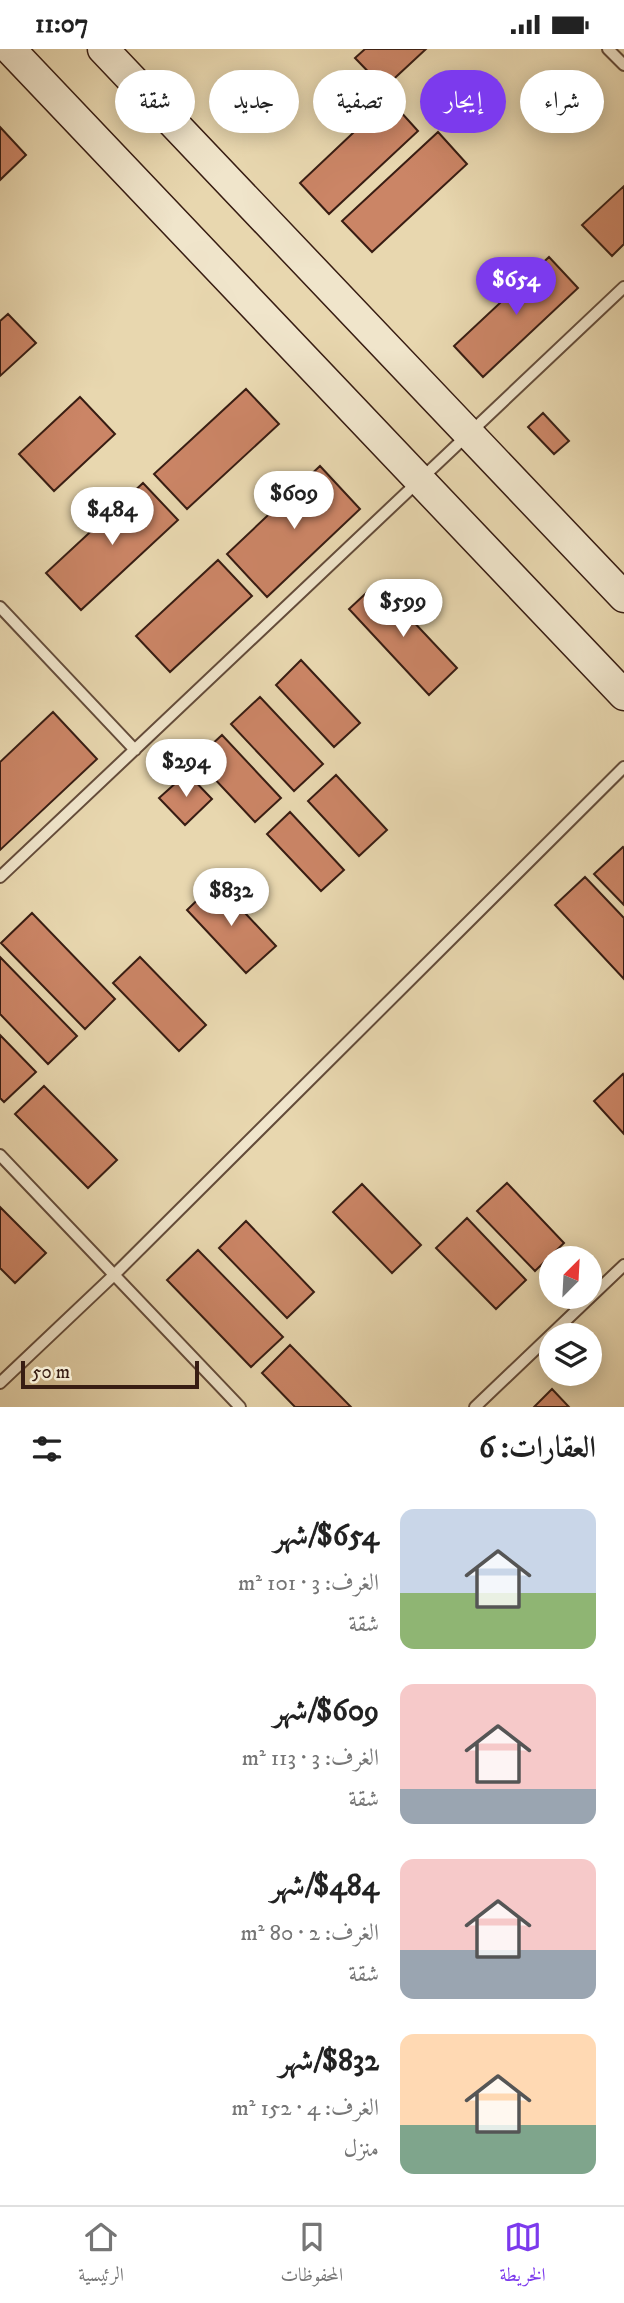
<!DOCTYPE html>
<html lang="ar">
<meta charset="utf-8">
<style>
body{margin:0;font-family:"IM FELL DW Pica",Amiri,serif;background:#f6f6f6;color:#222;direction:rtl;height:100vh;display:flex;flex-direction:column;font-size:26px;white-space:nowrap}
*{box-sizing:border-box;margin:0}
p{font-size:23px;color:#767676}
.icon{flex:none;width:38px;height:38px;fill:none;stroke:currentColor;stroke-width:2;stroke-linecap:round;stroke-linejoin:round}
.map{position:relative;height:1358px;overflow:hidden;direction:ltr}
.sheet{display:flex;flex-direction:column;background:#fff;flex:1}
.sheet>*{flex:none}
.top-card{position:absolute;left:21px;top:21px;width:583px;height:63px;direction:rtl;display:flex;gap:14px}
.needle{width:46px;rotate:24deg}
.tools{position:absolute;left:539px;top:1197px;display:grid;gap:14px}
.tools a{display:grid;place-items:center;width:63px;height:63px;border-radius:50%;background:#fff;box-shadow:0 4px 18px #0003;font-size:35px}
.scale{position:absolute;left:21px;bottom:18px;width:178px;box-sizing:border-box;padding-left:7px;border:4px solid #381d13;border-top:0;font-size:19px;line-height:24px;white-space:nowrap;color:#381d13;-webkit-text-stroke:5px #f0e5cb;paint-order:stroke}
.price{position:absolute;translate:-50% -60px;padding:0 16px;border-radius:24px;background:#fff;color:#222;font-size:23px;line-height:46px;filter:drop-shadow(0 2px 4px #0008)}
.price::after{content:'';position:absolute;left:50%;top:42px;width:21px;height:16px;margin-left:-10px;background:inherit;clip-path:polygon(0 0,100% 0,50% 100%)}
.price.selected{background:#7c3aed;color:#fff}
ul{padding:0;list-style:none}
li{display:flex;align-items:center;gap:21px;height:175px;padding:0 28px}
li span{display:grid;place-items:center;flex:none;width:196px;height:140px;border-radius:14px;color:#555}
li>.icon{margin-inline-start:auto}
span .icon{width:84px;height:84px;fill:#fffc;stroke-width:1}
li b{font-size:30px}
h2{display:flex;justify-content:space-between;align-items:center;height:84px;padding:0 28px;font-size:30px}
.chip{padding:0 24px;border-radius:32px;background:#fff;box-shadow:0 4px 18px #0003;font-size:24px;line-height:63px}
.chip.selected{background:#7c3aed;color:#fff}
.status{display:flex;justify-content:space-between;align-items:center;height:49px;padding:0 35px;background:#fff;direction:ltr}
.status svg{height:19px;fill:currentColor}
.tab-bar{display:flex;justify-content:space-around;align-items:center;height:98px;border-top:2px solid #e0e0e0;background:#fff;font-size:19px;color:#767676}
.tab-bar a{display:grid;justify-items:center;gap:4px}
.tab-bar .selected{color:#7c3aed}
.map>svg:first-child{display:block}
.building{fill:#cb8566;stroke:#381d13;stroke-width:2}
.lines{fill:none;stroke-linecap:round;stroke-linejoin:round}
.lane-casing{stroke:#644c3a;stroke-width:14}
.secondary-casing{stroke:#381d13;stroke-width:33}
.lane{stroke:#f0e5cb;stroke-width:10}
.secondary{stroke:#f0e5cb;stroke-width:30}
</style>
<div class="status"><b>11:07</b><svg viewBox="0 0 49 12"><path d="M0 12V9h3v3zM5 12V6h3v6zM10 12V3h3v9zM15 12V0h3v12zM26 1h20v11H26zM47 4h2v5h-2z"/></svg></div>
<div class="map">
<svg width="624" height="1358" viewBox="0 0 624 1358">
<rect width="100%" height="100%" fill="#e8d7af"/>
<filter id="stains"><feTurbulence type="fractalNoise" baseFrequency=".00286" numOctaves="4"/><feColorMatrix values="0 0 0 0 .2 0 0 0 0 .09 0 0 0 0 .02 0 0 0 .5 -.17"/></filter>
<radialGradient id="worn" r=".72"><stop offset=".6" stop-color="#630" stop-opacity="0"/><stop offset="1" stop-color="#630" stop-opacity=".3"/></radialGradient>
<!-- building -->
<path class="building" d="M 365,0 L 426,0 L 384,39 L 355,9 Z
M 389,50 L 418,82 L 329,165 L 300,134 Z
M 0,78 L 26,106 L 0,131 Z
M 438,83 L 467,115 L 372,203 L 342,172 Z
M 624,137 L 624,195 L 612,207 L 582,176 Z
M 549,208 L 578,239 L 483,328 L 454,297 Z
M 8,265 L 36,294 L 0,327 L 0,272 Z
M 246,340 L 279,375 L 187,460 L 154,425 Z
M 80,348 L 115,385 L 54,442 L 19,405 Z
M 543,364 L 569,392 L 554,405 L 528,378 Z
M 320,417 L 360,460 L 267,548 L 227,505 Z
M 143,434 L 178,471 L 81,561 L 46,524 Z
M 218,511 L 252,547 L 170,623 L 136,587 Z
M 377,534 L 457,619 L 429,646 L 349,560 Z
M 301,611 L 360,674 L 334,698 L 276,636 Z
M 260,648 L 323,715 L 294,742 L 231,675 Z
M 53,663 L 97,710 L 0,801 L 0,713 Z
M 222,686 L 281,749 L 255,773 L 196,710 Z
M 187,724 L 212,750 L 185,776 L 159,749 Z
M 336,726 L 387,781 L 359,807 L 308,752 Z
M 290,763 L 344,821 L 321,842 L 267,785 Z
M 623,798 L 624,799 L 624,856 L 594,825 Z
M 585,828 L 624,869 L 624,930 L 555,856 Z
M 216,833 L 276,897 L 246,924 L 187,861 Z
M 32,864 L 115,950 L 85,980 L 1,894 Z
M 0,908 L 77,987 L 48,1015 L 0,965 Z
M 140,908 L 206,976 L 179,1002 L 113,934 Z
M 0,986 L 36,1023 L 4,1053 L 0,1049 Z
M 623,1025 L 624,1027 L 624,1085 L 594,1052 Z
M 44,1037 L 117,1111 L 88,1139 L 15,1065 Z
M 507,1134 L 564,1194 L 535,1222 L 477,1162 Z
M 362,1135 L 421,1196 L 392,1224 L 333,1163 Z
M 0,1158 L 46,1204 L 15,1234 L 0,1219 Z
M 467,1169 L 526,1231 L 496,1260 L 436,1199 Z
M 246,1172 L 314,1243 L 287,1269 L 219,1199 Z
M 198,1201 L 283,1288 L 251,1318 L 167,1231 Z
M 290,1296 L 351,1358 L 295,1358 L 262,1324 Z
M 552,1340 L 569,1358 L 534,1358 Z"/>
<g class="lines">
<!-- lane casing -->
<g class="lane-casing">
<path id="lane" d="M 608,0 L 624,16
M 0,558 L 135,701
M 0,828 L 624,238
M 0,1106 L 240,1358
M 0,1334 L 114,1226 L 624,718
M 475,1358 L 624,1216"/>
</g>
<!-- secondary casing -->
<g class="secondary-casing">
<path id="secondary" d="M 10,0 L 624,646
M 103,0 L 624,548"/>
</g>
<!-- lane -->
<use href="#lane" class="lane"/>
<!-- secondary -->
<use href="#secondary" class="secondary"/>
</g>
<rect width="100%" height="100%" filter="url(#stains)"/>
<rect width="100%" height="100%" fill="url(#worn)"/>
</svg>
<div class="tools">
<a><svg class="needle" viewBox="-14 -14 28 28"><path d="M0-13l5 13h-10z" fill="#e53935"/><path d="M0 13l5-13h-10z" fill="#767676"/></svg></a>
<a><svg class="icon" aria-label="layers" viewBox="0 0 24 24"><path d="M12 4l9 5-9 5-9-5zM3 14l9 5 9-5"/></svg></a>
</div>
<div class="scale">50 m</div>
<b class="price selected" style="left:516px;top:268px">$654</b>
<b class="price" style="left:294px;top:482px">$609</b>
<b class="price" style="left:112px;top:498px">$484</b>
<b class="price" style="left:403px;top:590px">$599</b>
<b class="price" style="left:186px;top:750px">$294</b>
<b class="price" style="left:231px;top:879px">$832</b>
<div class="top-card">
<a class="chip">شراء</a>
<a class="chip selected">إيجار</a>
<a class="chip">تصفية</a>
<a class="chip">جديد</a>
<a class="chip">شقة</a>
</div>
</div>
<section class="sheet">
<h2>العقارات: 6<svg class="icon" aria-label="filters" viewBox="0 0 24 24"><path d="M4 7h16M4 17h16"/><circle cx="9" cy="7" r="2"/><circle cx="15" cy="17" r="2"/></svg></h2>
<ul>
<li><span style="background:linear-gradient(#c9d6e8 60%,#8fb573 0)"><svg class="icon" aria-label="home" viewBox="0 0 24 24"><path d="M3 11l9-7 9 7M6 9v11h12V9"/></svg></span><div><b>$654/شهر</b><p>الغرف: 3 · 101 m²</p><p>شقة</p></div></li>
<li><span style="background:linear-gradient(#f6c9c9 75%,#9aa5b1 0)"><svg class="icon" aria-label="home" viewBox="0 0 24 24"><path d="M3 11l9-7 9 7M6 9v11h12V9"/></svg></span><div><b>$609/شهر</b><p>الغرف: 3 · 113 m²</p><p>شقة</p></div></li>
<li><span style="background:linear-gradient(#f6c9c9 65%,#9aa5b1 0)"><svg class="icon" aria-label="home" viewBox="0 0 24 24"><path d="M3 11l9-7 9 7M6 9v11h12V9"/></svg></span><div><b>$484/شهر</b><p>الغرف: 2 · 80 m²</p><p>شقة</p></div></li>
<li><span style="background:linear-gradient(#ffd9b3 65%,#7fa58c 0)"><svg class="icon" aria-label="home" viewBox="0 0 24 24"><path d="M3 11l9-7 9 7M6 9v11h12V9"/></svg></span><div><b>$832/شهر</b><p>الغرف: 4 · 152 m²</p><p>منزل</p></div></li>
</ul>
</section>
<nav class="tab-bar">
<a class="selected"><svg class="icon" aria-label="map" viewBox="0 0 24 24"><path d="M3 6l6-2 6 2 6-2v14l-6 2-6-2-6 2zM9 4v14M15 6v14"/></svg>الخريطة</a>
<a><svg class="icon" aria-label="saved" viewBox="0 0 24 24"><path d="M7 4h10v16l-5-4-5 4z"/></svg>المحفوظات</a>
<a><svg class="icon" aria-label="home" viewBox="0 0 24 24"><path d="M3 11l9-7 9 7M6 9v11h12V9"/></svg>الرئيسية</a>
</nav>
